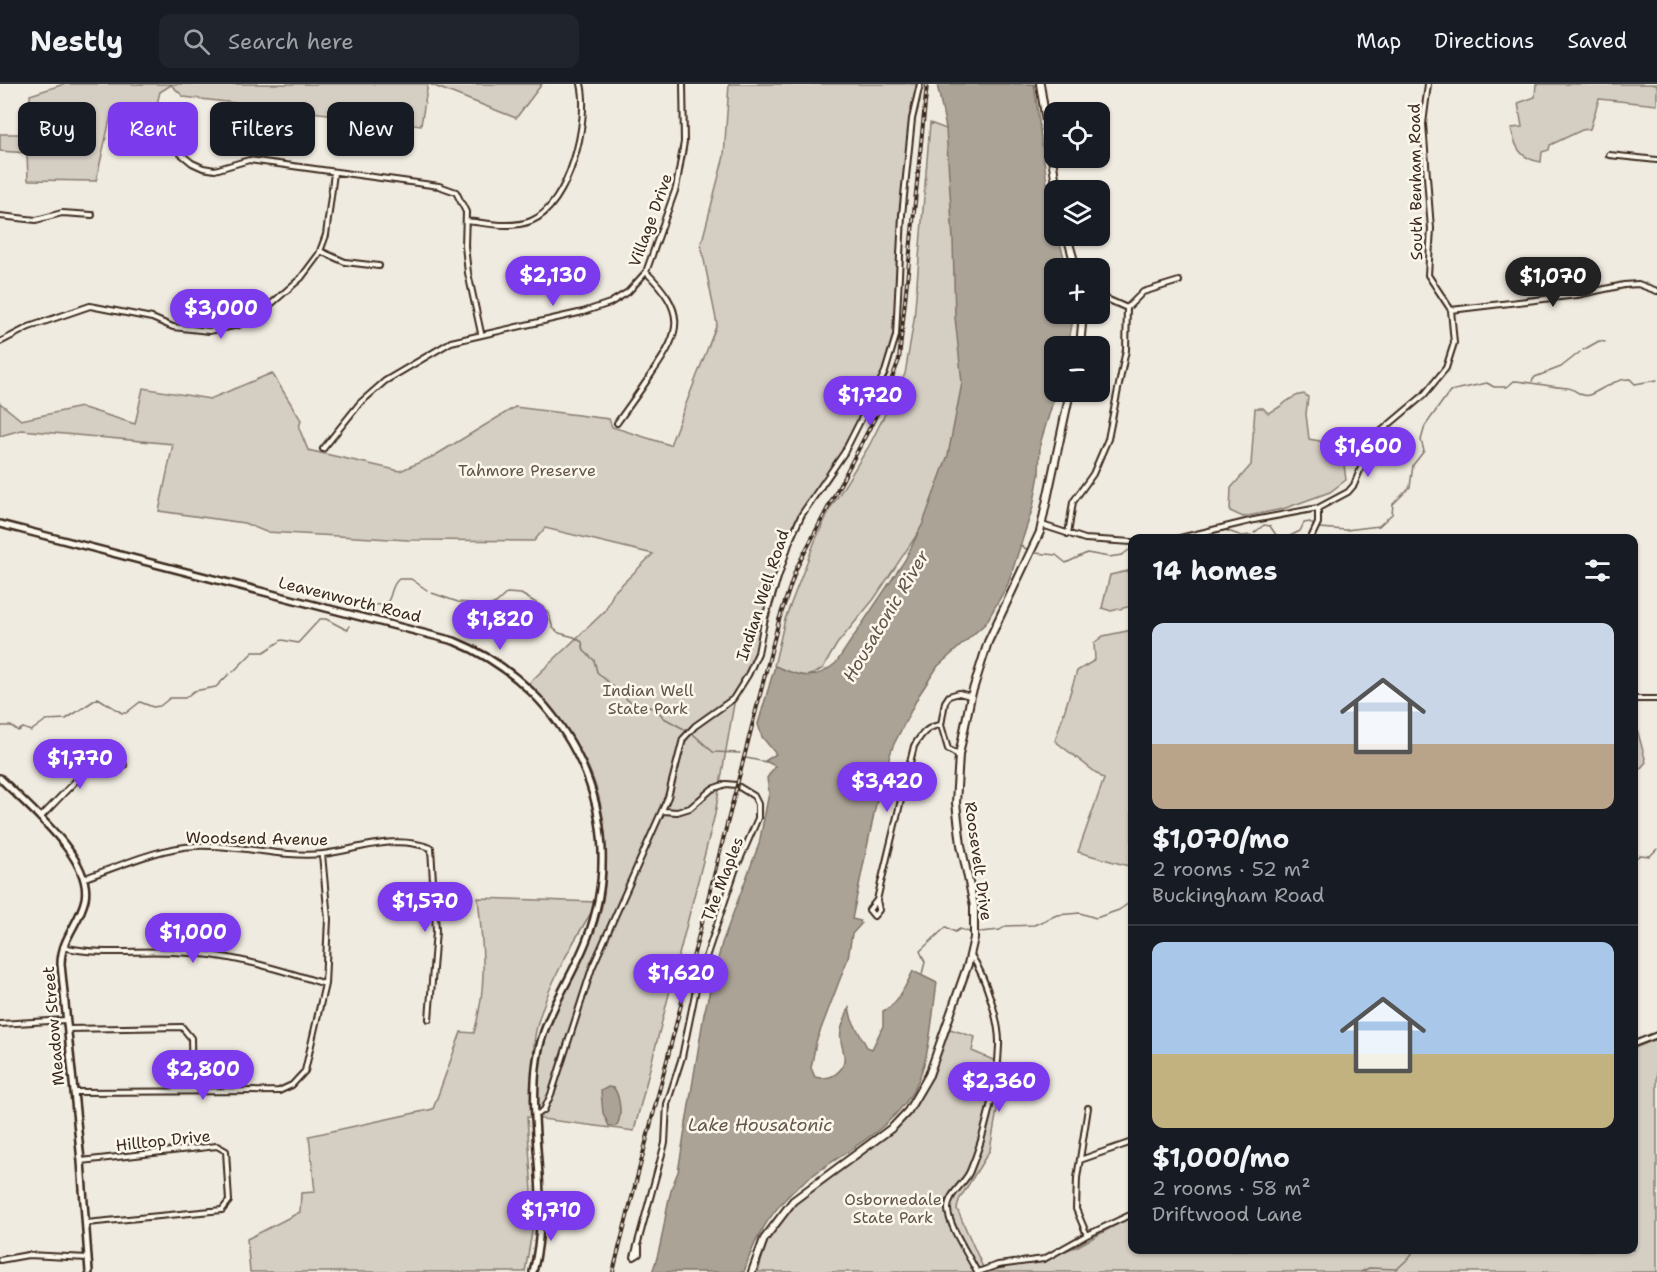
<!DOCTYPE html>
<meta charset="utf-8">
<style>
body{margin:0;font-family:"Shantell Sans",sans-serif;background:#20242c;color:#f1f3f6;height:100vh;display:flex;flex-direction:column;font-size:22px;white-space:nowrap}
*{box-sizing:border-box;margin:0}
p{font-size:20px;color:#9ea1a6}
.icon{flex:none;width:33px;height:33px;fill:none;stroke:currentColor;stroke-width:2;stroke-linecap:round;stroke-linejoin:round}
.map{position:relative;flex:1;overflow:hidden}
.drawer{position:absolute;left:1128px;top:450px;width:510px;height:720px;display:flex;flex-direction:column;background:#171b24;border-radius:12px;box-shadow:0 2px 4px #0004}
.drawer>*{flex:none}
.hud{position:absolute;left:18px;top:18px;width:570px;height:54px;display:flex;gap:12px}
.buttons{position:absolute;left:1044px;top:18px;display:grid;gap:12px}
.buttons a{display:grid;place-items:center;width:66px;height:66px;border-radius:12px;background:#171b24;box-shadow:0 2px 4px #0004;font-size:30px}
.price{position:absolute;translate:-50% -51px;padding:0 14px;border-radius:21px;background:#7c3aed;color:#fff;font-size:20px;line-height:39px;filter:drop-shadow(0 2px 3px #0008)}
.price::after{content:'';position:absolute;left:50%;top:36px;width:18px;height:14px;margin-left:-9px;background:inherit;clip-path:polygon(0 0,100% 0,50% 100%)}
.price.current{background:#222;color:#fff}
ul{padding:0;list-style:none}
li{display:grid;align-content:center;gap:12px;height:318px;padding:0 24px}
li+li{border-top:2px solid #363941}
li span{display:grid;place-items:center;height:186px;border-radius:12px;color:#555}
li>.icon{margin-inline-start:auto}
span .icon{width:108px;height:108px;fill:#fffc;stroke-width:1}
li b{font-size:26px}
h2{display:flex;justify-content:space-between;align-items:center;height:72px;padding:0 24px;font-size:26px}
.chip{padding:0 21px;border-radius:12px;background:#171b24;box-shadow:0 2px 4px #0004;font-size:21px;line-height:54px}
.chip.current{background:#7c3aed;color:#fff}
header{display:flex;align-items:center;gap:36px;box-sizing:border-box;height:84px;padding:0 30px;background:#171b24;border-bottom:2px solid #363941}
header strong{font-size:28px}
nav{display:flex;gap:33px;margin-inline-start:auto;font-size:21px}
.search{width:420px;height:54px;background:#20242c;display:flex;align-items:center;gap:15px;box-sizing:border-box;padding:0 21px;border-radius:12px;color:#9ea1a6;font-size:22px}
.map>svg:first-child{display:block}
.green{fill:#d5cec3;stroke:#887c70;stroke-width:1.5}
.water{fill:#aca397;stroke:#7f7367;stroke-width:1.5}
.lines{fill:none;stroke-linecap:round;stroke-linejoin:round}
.stream{stroke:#7f7367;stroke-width:1.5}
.street-casing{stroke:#3b2a1e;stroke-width:8}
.secondary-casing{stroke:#3b2a1e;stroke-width:10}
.primary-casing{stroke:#3b2a1e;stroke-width:10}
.street{stroke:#fbf7ec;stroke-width:4}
.secondary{stroke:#fbf7ec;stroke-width:5}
.primary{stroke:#fbf7ec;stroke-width:6}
.rail-casing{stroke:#3b2a1e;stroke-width:4}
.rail{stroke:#fbf7ec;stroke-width:1.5;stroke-dasharray:4.5;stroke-linecap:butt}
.labels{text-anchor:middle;stroke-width:5;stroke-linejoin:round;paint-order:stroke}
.street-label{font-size:16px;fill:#3b2a1e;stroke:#fbf7ec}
.park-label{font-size:16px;fill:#625347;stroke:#fbf7ec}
.water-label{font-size:18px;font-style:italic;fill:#635448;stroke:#fbf7ec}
</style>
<header>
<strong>Nestly</strong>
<div class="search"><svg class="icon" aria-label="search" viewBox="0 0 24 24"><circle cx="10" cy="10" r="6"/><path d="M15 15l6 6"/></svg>Search here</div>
<nav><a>Map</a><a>Directions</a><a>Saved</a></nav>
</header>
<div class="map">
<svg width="1657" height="1188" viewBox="0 0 1657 1188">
<rect width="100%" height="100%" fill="#f0ebe0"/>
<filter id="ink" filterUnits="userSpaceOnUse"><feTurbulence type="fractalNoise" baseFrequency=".0167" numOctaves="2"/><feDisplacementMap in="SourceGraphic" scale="12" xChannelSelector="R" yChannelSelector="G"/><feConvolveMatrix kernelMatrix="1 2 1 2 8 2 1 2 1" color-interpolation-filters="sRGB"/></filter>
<g filter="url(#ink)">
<!-- green -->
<path class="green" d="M 64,0 L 428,0 L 421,41 L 184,13 L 171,1 L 160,8 L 151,43 L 111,31 L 96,97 L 28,96 L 27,69 L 0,67 L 0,50 L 31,50 L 30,11 Z
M 429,0 L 542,0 L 516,34 Z
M 729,0 L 920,0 L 920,18 L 912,45 L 900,161 L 896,251 L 892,273 L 835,388 L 796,445 L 759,567 L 749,594 L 735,614 L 715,730 L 634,1047 L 527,1033 L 534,1137 L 525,1188 L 250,1188 L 247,1155 L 300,1128 L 301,1109 L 315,1108 L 309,1052 L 433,1025 L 461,948 L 474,949 C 488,898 483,865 478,814 L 598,818 C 574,855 529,931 534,974 C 541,943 558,909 573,882 C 580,870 590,859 595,846 C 613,798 609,718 583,673 C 568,645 549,623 527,601 L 605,527 L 614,508 L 653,470 L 545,444 L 534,457 L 408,456 L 266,448 L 244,439 L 159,427 L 173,360 L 21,346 L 0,352 L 0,319 L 21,336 L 81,323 L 135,340 L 143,304 L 210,315 L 272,289 L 301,336 L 299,344 L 308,366 L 400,387 L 434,372 L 515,323 L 609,335 L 612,343 L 670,361 L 717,240 L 701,161 L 724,72 Z
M 1536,0 L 1657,0 L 1657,21 L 1599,15 L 1590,45 L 1582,46 L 1550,61 L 1549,66 L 1542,68 L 1541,78 C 1520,75 1515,63 1511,44 L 1522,43 L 1518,19 L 1535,13 Z
M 930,39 L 949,46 L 968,313 L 926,437 L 874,515 L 837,560 L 823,584 C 805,598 791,591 774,582 L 785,535 L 815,457 L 830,425 L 869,362 L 905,290 L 914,236 Z
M 1304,310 L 1308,313 L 1306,330 L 1309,355 L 1320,357 L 1344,381 L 1346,396 L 1330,408 L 1283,425 L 1243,433 L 1230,427 L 1231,404 L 1251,381 L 1255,324 L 1263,324 L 1268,329 C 1283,324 1288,312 1304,310 Z
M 1132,483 L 1132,522 L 1111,527 L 1102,524 L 1110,491 L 1128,487 Z
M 1132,546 L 1132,783 L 1078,768 L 1104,695 L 1055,657 L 1077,587 L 1095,576 L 1094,559 L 1103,552 Z
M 1634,634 L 1646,678 L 1634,692 Z
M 950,945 L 975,953 L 972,967 L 1005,981 L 990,1066 L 959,1116 L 957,1125 L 985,1188 L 758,1188 L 766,1160 L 782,1133 L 797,1115 L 907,1031 L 917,1019 Z
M 1657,955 L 1657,1188 L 985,1188 L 1049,1173 L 1078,1162 L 1132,1132 L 1132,1166 L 1634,1166 L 1634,964 Z"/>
<!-- water -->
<path class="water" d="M 937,0 L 1034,0 L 1054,152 L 1058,152 L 1067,184 L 1054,184 L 1054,230 L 1074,230 L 1068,262 L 1054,262 L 1056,308 L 1040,360 L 1039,391 L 1033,423 L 1008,500 L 986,539 L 938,582 L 919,611 L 893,662 L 880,701 L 852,835 L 860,837 L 861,840 L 852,850 L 848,874 L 816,958 L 811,984 L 815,993 C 830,997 846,988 844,971 C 843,962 839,957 841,947 C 842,940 846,932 849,924 L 852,936 L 867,963 L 872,965 L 883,942 L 883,927 C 897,922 907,899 913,887 L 937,899 C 932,931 931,966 918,997 C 896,1048 839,1068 800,1101 C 772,1125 754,1154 744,1188 L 652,1188 C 666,1155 663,1120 678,1088 L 704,930 L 722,859 L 759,760 L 769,709 L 767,694 L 775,682 L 765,677 L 776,670 L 762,653 L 758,640 L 775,582 C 801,593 814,598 836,579 L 905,476 L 923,439 L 948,371 L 962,299 L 955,233 L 953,156 L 946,44 Z
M 608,1003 L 614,1004 C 620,1013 623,1034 616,1042 L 609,1042 L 603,1029 L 601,1007 Z"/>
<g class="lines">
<!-- stream -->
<path class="stream" d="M 1583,266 L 1599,257 L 1605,258
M 1532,297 L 1535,293 L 1561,283 L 1580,268
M 1319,444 L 1346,446 L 1379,442 L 1392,430 L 1393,420 L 1410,403 L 1413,381 L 1424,367 L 1421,356 L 1425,342 L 1450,307 L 1487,299 L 1494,303 L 1507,303 L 1514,297 C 1533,298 1549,303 1568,304 C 1574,304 1581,314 1589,311 C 1600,307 1614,295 1630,295 L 1635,300 L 1657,296
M 1254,449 L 1264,441 L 1270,442 L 1278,454
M 1195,454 L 1225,446 L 1242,452 L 1251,451
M 1286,454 L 1300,447 L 1304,439 L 1310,438 L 1314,442
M 1020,461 L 1028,466
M 1035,469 L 1056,471 L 1066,479 L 1087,469 L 1109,473 L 1122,471 L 1132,464
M 432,509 L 458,518 L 469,519 L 482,525 L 496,519 L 507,509 L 521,510 L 543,523 L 548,529 L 553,544 L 559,549 L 574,553 L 582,558 L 584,567 L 594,576 L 597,588 L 629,617 L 656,625 L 664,634 L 693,650 L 713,668 L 740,669
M 364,522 L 386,520 C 393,512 390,502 399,495 L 411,495 L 427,506
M 233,588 L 253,568 L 264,568 L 282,556 L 298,559 L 320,535 L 326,535 L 345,545 L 348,546 L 349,542
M 0,642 L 11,642 L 18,647 L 23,644 L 31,647 L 46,636 L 66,635 L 98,614 L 122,629 L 126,629 L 140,618 L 153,623 L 160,622 L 170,614 L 185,614 L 194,607 L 216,603 L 229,590
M 746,674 L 766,678
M 1634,771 L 1636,774 L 1640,771 L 1650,772 L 1657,765
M 980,848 L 1000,846 L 1006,842 L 1034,841 L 1057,831 L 1080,829 L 1096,834 L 1119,826 L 1132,817
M 922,890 L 925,878 L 920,867 L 946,843 L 955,848 L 960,845 L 969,848
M 1361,1188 L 1369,1184 L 1397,1185 L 1411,1172 L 1413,1166"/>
<!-- street casing -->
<g class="street-casing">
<path id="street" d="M 170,61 L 192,79 L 203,84 L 215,86 L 249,76 L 439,102 L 456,108 L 466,128 L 465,162 L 468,189 L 481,249
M 1609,71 L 1657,76
M 0,132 L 36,136 L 62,129 L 92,131
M 466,137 C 487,139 510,145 531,137 C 569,122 590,37 581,0
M 320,167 L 345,178 L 379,182
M 1127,224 L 1143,208 L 1179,197
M 1451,226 L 1577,211 L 1624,201 L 1638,200 L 1657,207
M 0,258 L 29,243 L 90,222 L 152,234 L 173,243 L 209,247 L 239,241 L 270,221 L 301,194 L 319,170 L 326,151 L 334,89
M 617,339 C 629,322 641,306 652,289 C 683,246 685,227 646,188
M 323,365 L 360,319 L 385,297 L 451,258 L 583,228 L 610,219 L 628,208 L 646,188 L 676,104 L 684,58 L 683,0
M 1042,441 L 1085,455 L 1132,458
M 1068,450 L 1073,418 L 1093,390 L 1108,355 L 1126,266 L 1127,224 L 1100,212
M 1180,454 L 1254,436 L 1318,424 L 1348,408 L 1354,401 L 1373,354 L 1424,311 L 1446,284 L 1454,259 L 1451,226 L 1428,191 L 1431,145 L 1423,40 L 1428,0
M 1311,454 L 1318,439 L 1318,424
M 1634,615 L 1657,615
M 941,641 L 945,618 L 949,612 L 959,609 L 970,612
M 40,734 L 88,684 L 124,681
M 85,794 C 120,782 158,764 195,762 C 238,760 280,774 323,770 C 361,765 393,750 431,764 L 436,847 L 429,935
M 877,816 L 879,826 L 874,832 L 869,826 L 877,816 L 880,803 L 914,662 C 921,651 927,642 941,641 L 948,665 L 958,671
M 63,863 C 100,872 136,866 173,868 C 225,869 276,884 325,900
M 971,871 C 985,892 1000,937 999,962 C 998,998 984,1054 970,1087 C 965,1100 947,1110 948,1126 C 949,1142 969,1172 977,1188
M 0,940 L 66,936
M 68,945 L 182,943 L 191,954 L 192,1006
M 1634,960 L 1657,951
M 74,1008 L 279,1007 L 292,1001 L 305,987 L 325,900 L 328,835 L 322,770
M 535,1032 L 544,1026 L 552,1008 L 592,884 L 668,713 L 683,655 L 695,642 L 733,615 L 748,591 L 758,569 L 765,533 L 791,454 L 802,430 L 844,369 L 885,288 L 896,252 L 902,131 L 912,35 L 920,0
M 1080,1076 L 1132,1058
M 81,1077 L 217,1062 L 226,1067 L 229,1117 L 222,1126 L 86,1139
M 1087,1151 L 1076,1125 L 1077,1094 L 1088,1024
M 639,1162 L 639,1170 L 634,1173 L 665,1059 L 667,1020 L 682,973 L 697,900 L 735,787 L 758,734 L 758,720 L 754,712 L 736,701 L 726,700 L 712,705 L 690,724 L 677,728 L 663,727
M 0,1176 L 28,1171 L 88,1174
M 978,1188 L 998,1181 L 1044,1175 L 1087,1151 L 1132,1130"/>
</g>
<!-- secondary casing -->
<g class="secondary-casing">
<path id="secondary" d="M 0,440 L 454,557 C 570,604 633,736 587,855 C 572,895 543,932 537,976 C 527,1047 552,1118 533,1188
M 0,694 C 27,722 93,774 85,815 C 80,839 61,854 61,880 L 81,1077 L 89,1188"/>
</g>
<!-- primary casing -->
<g class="primary-casing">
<path id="primary" d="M 1040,0 L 1057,106
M 1067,152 L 1076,184
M 1080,262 L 1083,230
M 752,1188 L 764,1155 L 793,1117 L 893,1043 L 908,1027 L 929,991 L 968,880 L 974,854 L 974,822 L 961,761 L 956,719 L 959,671 L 971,612 L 988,558 L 1040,448 L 1070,308"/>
</g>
<!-- street -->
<use href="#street" class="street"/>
<!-- secondary -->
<use href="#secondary" class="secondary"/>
<!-- primary -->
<use href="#primary" class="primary"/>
<!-- rail casing -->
<g class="rail-casing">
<path id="rail" d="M 613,1188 L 779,536 L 796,485 L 881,322 L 899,276 L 927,0"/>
</g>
<!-- rail -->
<use href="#rail" class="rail"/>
</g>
</g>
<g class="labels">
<!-- street labels -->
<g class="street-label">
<text transform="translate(1415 98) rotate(-91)" y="6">South Benham Road</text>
<text transform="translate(650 136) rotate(-70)" y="6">Village Drive</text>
<text transform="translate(762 511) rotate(-72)" y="6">Indian Well Road</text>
<text transform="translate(350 515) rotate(14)" y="6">Leavenworth Road</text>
<text transform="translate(257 754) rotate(1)" y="6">Woodsend Avenue</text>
<text transform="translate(979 777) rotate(82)" y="6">Roosevelt Drive</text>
<text transform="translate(722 795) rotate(-69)" y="6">The Maples</text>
<text transform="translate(53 942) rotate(-95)" y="6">Meadow Street</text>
<text transform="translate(163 1056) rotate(-6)" y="6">Hilltop Drive</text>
</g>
<!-- park labels -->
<g class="park-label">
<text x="527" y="392">Tahmore Preserve</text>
<text x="648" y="612">Indian Well<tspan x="648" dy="18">State Park</tspan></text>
<text x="893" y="1121">Osbornedale<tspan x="893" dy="18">State Park</tspan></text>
</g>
<!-- water labels -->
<g class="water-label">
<text transform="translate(886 532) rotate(-59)" y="6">Housatonic River</text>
<text x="760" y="1047">Lake Housatonic</text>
</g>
</g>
</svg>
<div class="buttons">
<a><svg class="icon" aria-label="locate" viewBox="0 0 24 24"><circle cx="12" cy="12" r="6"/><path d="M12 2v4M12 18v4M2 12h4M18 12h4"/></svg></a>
<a><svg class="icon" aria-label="layers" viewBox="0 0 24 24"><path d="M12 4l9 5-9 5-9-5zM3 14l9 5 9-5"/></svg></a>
<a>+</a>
<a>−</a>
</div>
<b class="price" style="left:553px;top:223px">$2,130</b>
<b class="price current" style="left:1553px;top:224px">$1,070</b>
<b class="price" style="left:221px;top:256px">$3,000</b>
<b class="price" style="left:870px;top:343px">$1,720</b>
<b class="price" style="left:1368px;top:394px">$1,600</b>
<b class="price" style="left:500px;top:567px">$1,820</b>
<b class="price" style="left:80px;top:706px">$1,770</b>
<b class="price" style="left:887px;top:729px">$3,420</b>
<b class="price" style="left:425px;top:849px">$1,570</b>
<b class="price" style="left:193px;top:880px">$1,000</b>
<b class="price" style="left:681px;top:921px">$1,620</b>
<b class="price" style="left:203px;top:1017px">$2,800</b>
<b class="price" style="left:999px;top:1029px">$2,360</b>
<b class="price" style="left:551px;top:1158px">$1,710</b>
<div class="hud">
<a class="chip">Buy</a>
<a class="chip current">Rent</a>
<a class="chip">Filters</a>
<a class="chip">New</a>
</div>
<section class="drawer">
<h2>14 homes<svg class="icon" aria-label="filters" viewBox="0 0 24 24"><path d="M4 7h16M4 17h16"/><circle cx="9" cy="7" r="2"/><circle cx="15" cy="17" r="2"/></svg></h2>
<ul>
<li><span style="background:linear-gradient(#c9d6e8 65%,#b9a48a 0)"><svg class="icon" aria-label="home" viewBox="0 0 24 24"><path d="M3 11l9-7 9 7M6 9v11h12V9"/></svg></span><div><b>$1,070/mo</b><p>2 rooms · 52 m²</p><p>Buckingham Road</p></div></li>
<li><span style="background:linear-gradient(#a9c7e8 60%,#c2b280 0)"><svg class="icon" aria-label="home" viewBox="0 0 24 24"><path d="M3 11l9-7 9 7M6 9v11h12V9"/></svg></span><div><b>$1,000/mo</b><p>2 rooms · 58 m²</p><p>Driftwood Lane</p></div></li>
</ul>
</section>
</div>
